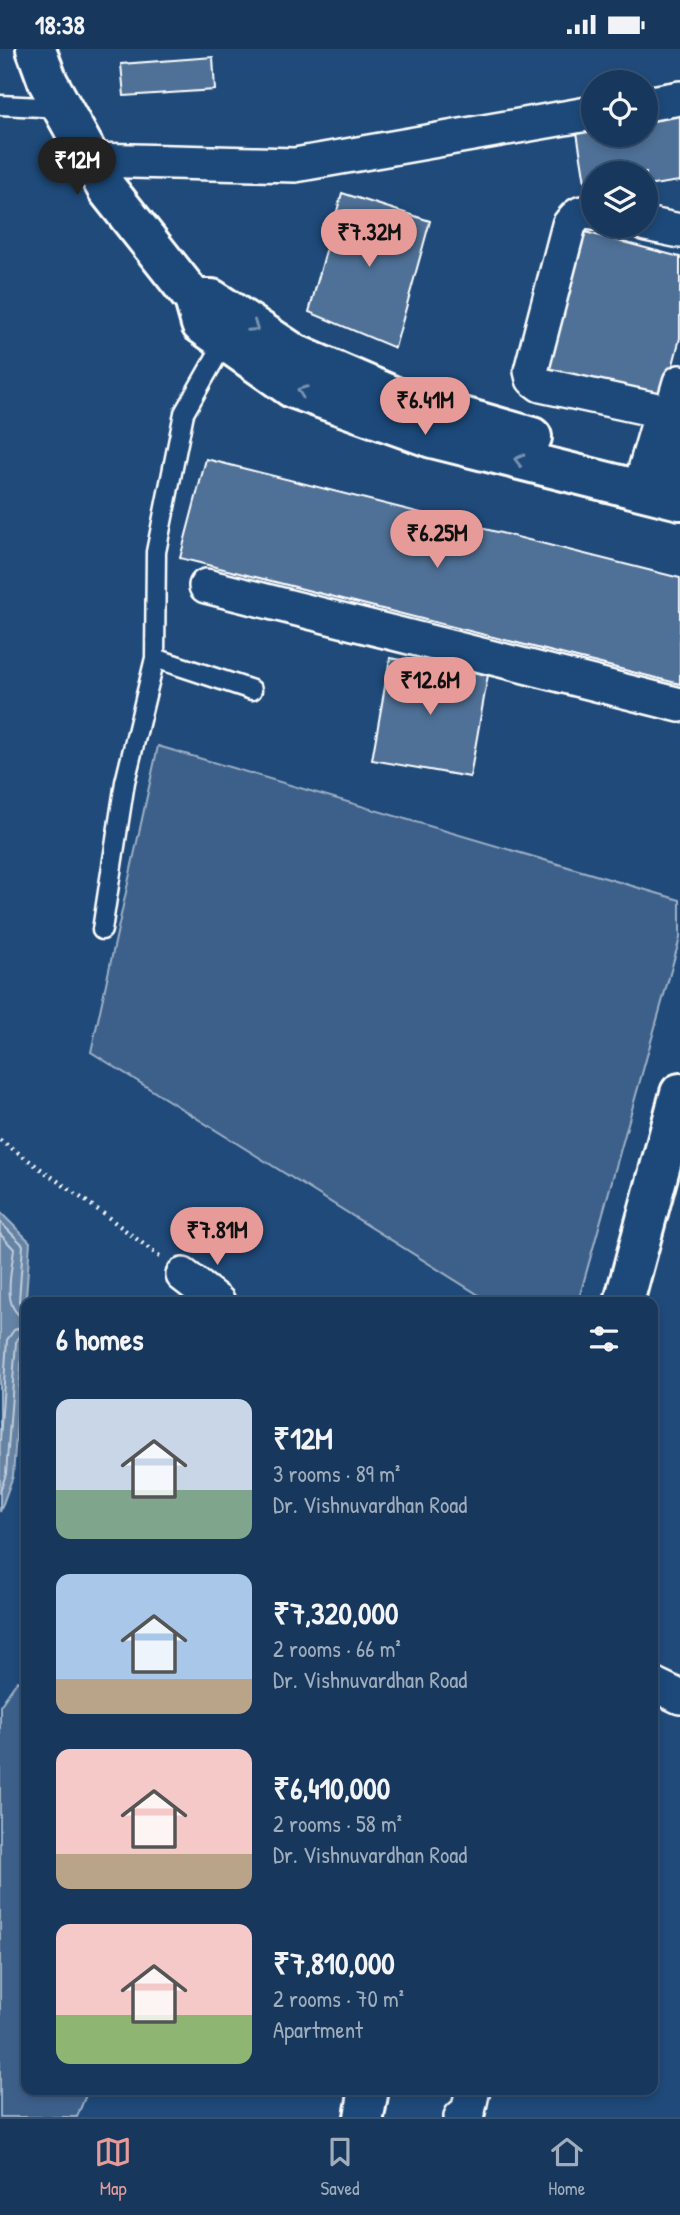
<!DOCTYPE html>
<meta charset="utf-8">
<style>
body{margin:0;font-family:"Patrick Hand",sans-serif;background:#244365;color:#f1f3f6;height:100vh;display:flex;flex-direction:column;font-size:26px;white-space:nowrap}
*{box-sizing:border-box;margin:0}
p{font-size:23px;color:#9eacbb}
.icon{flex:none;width:38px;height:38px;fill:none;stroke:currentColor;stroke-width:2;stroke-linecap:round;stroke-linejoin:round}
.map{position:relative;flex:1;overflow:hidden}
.sheet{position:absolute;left:21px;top:1248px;width:637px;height:798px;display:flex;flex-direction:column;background:#17385c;border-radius:14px;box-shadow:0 4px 10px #0003,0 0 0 2px #365272}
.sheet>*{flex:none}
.fabs{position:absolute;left:581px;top:21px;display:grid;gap:14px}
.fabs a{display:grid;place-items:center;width:77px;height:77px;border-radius:50%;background:#17385c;box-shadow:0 4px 10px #0003,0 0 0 2px #365272;font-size:35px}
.price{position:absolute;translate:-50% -60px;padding:0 16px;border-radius:24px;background:#e69b98;color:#111;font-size:23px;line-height:46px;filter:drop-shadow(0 2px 4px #0008)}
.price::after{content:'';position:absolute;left:50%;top:42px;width:21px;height:16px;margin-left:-10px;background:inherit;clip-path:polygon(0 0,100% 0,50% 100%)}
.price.active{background:#222;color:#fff}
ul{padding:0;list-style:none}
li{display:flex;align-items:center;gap:21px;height:175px;padding:0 35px}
li span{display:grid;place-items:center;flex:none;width:196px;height:140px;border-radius:14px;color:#555}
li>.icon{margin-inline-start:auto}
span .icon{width:84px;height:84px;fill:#fffc;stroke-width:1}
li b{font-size:30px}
h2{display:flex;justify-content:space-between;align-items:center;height:84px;padding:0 35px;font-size:30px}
.status{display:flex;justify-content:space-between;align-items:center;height:49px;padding:0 35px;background:#17385c;direction:ltr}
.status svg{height:19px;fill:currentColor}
.menu{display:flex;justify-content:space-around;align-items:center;height:98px;border-top:2px solid #365272;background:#17385c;font-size:19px;color:#9eacbb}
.menu a{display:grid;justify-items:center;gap:4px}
.menu .active{color:#e69b98}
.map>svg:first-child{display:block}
.green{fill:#3c618b;stroke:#9eb0c5;stroke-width:2}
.water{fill:#6583a4;stroke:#a3b5c8;stroke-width:2}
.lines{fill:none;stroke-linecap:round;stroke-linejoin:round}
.shore{stroke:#c1cddb;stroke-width:2}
.building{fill:#507197;stroke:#fff;stroke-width:2}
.lane-casing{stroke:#fff;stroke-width:23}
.street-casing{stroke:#fff;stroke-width:38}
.secondary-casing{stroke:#fff;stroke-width:44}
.path{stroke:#fff;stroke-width:4.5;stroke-dasharray:2 5;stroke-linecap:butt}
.lane{stroke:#1f4a7a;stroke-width:18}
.street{stroke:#1f4a7a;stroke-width:33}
.secondary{stroke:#1f4a7a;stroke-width:38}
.oneway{stroke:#7992af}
</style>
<div class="status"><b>18:38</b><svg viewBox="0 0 49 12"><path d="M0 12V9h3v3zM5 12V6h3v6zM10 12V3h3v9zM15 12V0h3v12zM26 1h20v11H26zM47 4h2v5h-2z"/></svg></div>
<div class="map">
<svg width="680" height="2068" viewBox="0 0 680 2068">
<rect width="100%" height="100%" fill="#1f4a7a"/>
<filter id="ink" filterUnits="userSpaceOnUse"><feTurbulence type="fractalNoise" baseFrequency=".0143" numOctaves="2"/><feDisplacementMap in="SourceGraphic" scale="14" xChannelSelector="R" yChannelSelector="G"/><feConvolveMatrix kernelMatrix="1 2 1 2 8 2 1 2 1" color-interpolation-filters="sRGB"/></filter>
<g filter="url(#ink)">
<!-- green -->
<path class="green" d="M 158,697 L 680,851 L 680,889 L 578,1253 L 490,1253 L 91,1003 Z
M 17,1632 L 26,1637 L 26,2040 L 88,2041 L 77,2068 L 0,2068 L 0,1657 Z"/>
<!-- water -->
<path class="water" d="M 0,1163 L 30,1193 L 13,1427 L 0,1463 Z"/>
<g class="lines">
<!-- shore -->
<path class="shore" d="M 0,1173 L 23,1196 L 19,1252 L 21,1257 L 26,1260
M 0,1185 L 14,1200 C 12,1221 0,1262 26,1269
M 0,1391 L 7,1291 L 14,1281 L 26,1277
M 0,1443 L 6,1425 L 16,1293 L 19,1287 L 26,1286"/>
</g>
<!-- building -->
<path class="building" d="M 213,8 L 215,41 L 124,47 L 121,15 Z
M 680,61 L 680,132 L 646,137 L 646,124 L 593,124 L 593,145 L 587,146 L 576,77 L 593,75 L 593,86 L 646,86 L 646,66 Z
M 342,144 L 430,172 L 395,299 L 309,263 Z
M 585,183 L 680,208 L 680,289 L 663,354 L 548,324 Z
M 206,410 L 680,529 L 680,635 L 180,509 Z
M 390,609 L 488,626 L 470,728 L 372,711 Z"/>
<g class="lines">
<!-- lane casing -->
<g class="lane-casing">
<path id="lane" d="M 0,56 L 63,59
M 155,609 L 252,641
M 102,881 L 125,733 L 155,609 L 156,503 L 184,364 L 225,292"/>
</g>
<!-- street casing -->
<g class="street-casing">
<path id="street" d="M 646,55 L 680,49
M 91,111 L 295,116 L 593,64
M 593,164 C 580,162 576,166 569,176 L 531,322 L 533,330 L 541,336 L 680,366
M 646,175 L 680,182
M 671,364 L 680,333
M 645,421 L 662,362
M 669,427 L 680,383
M 206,537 L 680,656
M 183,1226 L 218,1253
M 653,1635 L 680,1648
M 461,2068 L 468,2063 L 473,2040"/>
</g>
<!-- secondary casing -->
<g class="secondary-casing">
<path id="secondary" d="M 36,0 L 48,33 L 107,140 L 194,250 L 201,275 L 292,339 L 432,389 L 680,451
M 194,250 L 212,250 L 295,305 L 400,350 L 532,388
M 624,1253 L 680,1044
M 364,2068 L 369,2040"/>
</g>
<!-- path -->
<path class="path" d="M 0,1091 L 104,1165 L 160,1208"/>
<!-- lane -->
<use href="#lane" class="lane"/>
<!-- street -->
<use href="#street" class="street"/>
<!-- secondary -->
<use href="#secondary" class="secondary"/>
</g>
<!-- one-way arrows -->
<defs><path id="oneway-chevron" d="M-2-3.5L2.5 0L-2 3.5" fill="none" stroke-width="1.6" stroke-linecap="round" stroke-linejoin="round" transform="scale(1.75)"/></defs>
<g class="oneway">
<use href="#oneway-chevron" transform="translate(254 278) rotate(33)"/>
<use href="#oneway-chevron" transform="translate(302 342) rotate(-159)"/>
<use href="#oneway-chevron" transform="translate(519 411) rotate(-166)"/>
</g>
</g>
</svg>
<div class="fabs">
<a><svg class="icon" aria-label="locate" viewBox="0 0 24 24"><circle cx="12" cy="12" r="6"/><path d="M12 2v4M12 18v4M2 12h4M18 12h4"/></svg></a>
<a><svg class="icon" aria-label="layers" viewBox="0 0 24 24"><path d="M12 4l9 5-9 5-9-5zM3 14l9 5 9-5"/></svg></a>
</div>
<b class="price active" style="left:77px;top:148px">₹12M</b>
<b class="price" style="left:369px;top:220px">₹7.32M</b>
<b class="price" style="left:425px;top:388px">₹6.41M</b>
<b class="price" style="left:437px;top:521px">₹6.25M</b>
<b class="price" style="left:430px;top:668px">₹12.6M</b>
<b class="price" style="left:217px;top:1218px">₹7.81M</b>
<section class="sheet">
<h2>6 homes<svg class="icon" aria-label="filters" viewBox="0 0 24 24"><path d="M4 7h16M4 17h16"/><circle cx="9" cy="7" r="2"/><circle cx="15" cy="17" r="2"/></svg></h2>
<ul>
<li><span style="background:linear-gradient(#c9d6e8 65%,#7fa58c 0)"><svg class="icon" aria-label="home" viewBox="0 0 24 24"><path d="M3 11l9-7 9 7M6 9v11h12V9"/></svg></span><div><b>₹12M</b><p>3 rooms · 89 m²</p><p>Dr. Vishnuvardhan Road</p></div></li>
<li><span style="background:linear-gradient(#a9c7e8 75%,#b9a48a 0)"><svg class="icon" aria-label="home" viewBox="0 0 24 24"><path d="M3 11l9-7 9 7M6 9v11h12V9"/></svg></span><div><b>₹7,320,000</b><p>2 rooms · 66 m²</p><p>Dr. Vishnuvardhan Road</p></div></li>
<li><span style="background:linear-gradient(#f6c9c9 75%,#b9a48a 0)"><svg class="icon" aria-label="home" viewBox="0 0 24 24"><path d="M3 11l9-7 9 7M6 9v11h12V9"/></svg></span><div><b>₹6,410,000</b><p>2 rooms · 58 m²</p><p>Dr. Vishnuvardhan Road</p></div></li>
<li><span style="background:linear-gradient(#f6c9c9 65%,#8fb573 0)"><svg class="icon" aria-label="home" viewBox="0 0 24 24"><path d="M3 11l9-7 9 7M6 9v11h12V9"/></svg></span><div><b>₹7,810,000</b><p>2 rooms · 70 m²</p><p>Apartment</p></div></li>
</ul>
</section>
</div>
<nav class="menu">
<a class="active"><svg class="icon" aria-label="map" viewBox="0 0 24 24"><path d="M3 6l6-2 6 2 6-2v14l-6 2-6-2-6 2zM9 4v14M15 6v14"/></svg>Map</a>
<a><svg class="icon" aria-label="saved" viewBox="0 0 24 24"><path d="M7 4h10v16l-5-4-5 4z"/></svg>Saved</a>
<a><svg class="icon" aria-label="home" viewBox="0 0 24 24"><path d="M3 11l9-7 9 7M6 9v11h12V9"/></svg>Home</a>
</nav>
